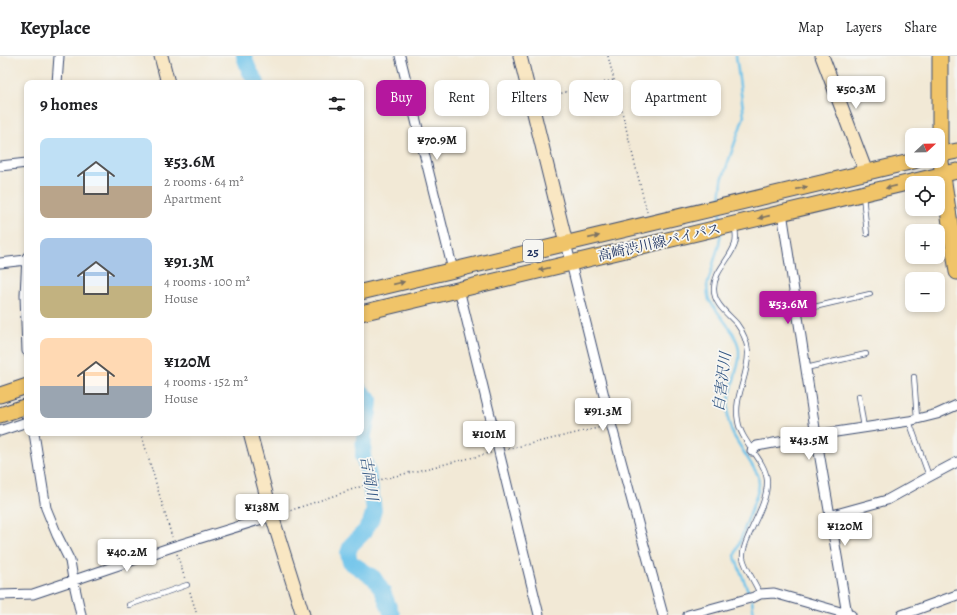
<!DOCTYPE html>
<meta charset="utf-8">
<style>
body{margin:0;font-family:Alegreya,"Noto Serif JP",serif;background:#f2f2f2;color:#202124;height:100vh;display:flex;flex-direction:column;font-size:15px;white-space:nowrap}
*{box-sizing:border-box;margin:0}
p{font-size:13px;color:#757577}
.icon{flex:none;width:22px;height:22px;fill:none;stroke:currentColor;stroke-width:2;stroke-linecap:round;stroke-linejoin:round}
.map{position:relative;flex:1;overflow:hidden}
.drawer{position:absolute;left:24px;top:24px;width:340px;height:356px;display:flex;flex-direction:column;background:#fff;border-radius:8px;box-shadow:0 2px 6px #0003}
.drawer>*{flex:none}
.hud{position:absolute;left:376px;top:24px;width:380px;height:36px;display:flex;gap:8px}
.needle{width:26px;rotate:68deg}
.fabs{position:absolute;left:905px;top:72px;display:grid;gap:8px}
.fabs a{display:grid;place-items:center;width:40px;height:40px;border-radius:8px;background:#fff;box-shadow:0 2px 6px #0003;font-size:20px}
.price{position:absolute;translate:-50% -34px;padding:0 9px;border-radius:4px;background:#fff;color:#222;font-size:13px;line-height:26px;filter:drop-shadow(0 1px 2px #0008)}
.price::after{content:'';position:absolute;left:50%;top:24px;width:12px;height:9px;margin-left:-6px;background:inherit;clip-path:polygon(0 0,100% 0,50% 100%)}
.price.active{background:#b5179e;color:#fff}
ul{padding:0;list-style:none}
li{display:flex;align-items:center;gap:12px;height:100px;padding:0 16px}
li span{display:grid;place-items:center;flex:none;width:112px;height:80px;border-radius:8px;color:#555}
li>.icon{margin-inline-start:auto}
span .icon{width:48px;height:48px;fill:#fffc;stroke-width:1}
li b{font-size:17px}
h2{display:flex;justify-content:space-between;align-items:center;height:48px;padding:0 16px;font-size:17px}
.tag{padding:0 14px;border-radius:8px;background:#fff;box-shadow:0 2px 6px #0003;font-size:14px;line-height:36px}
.tag.active{background:#b5179e;color:#fff}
header{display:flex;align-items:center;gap:24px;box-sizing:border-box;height:56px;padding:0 20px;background:#fff;border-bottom:1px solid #e0e0e0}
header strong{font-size:19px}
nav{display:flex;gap:22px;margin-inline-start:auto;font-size:14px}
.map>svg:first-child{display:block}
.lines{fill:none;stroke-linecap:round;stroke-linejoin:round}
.stream{stroke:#6dc3ea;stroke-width:2.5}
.river{stroke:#6dc3ea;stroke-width:16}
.lane-casing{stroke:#3b4b70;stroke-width:6}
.street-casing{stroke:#3b4b70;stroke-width:11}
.secondary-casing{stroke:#3b4b70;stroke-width:15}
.primary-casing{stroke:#3b4b70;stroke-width:17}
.path{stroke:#3b4b70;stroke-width:1.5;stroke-dasharray:1 3;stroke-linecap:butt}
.lane{stroke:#fff;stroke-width:4.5}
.street{stroke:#fff;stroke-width:9}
.secondary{stroke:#f9e7c3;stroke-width:13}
.primary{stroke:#f0c469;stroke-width:15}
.oneway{fill:#7b7263}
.labels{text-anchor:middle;stroke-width:3.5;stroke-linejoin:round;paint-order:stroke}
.shield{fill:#f6f6f2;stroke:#5d6b8a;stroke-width:1}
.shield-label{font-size:13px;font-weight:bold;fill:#1b2f5e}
.street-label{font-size:14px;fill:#1b2f5e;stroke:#f6f6f2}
.water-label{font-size:15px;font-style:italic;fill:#305481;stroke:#f6f6f2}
</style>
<header>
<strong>Keyplace</strong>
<nav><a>Map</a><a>Layers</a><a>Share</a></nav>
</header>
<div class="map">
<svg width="957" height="559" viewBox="0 0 957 559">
<rect width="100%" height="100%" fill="#f6f6f2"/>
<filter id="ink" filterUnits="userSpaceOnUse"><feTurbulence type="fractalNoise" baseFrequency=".025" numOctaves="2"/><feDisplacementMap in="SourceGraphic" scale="8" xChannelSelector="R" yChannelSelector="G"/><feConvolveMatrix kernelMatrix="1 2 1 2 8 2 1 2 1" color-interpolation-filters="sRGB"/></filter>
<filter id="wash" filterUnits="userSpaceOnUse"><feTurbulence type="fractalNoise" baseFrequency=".012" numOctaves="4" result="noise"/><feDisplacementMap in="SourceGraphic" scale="16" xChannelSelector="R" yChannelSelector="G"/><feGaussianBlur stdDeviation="0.9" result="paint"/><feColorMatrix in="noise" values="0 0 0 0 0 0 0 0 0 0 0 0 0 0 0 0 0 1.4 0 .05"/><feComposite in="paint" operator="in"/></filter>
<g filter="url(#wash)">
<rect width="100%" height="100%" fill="#f2e9d6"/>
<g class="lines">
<!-- stream -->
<path class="stream" d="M 720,145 L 722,124 L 744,60 L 736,0
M 720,156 L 721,167
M 721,176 L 719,188 L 707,230 L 708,239 L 709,244 L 733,277 L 737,286 L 739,294 L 739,304 L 728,347 L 728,363 L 732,377 L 758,419 L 759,428 L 758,435 L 735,499 L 736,504 L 750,540
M 752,544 L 754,559"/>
<!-- river -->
<path class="river" d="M 244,0 L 249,14 L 257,27
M 361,335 L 370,344 L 369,356 L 364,378 L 363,401 L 368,416 L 374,454 L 371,464 L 365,475 L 351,489 L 348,497 L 350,506 L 374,522 L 383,536 L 392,559"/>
</g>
</g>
<g filter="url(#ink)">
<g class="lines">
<!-- lane casing -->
<g class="lane-casing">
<path id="lane" d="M 863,139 L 867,178
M 735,169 C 735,175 737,182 735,188 C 730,204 713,216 714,234 C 714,248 728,258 737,268 C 743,276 747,286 748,296 C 749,320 733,341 738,365 C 741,386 765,403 767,424 C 768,443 756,462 749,479 C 746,486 742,494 743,502 C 745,512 756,528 760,538
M 797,255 L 870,238
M 806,312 L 866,298
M 914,321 L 917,363
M 859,340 L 864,372
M 909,365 L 929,420
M 129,549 L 187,529"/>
</g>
<!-- street casing -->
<g class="street-casing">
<path id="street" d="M 400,0 L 453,214
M 57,27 L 59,0
M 0,110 L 27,107
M 782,156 L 816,379 L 847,558
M 566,187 L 611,368 L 663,559
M 27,201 L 25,239 L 27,295
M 0,207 L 26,204
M 459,233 L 539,559
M 0,375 L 27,366
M 34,377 L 46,452 L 57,479 L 70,505 L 73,523 L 81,559
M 752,395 L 757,390 L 816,379 L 909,365 L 937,358 L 957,349
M 829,460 L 887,444 L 925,423 L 957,406
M 0,539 L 33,538 L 175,490 L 272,460
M 688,559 L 754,541 L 760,538 L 774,537 L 851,559
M 902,559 L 957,539"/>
</g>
<!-- secondary casing -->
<g class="secondary-casing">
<path id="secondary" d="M 161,0 L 168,27
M 520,0 L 566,187
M 822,0 L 866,116
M 250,377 L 272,460 L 303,559"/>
</g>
<!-- primary casing -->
<g class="primary-casing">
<path id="primary" d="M 940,0 L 940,99 L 957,216
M 938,99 L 957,95
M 361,236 L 914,105
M 361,257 L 957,115
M 0,339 L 27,330
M 0,359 L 27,350"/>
</g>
<!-- path -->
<path class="path" d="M 608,0 L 647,156
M 542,42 L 614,24
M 141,377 L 172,481
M 508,393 L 602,371
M 283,457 L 383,423 L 491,397
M 177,498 L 185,523
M 190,536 L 197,559"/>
<!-- lane -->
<use href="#lane" class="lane"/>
<!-- street -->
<use href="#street" class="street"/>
<!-- secondary -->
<use href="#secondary" class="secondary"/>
<!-- primary -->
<use href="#primary" class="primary"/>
</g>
<!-- one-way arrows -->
<defs><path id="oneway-solid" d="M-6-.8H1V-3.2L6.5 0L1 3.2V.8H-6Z"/></defs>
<g class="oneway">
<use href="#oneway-solid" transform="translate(891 131) rotate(167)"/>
<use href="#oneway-solid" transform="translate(802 132) rotate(-13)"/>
<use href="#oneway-solid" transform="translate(764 161) rotate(167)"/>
<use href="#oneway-solid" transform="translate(594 181) rotate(-13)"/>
<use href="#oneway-solid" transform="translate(544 213) rotate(167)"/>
<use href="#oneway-solid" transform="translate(399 227) rotate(-13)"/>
</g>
</g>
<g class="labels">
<!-- shield labels -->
<rect class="shield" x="523" y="184" width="20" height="22" rx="3"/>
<g class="shield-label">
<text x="533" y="200">25</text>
</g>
<!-- street labels -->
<g class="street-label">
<text transform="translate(659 186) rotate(-13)" y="5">高崎渋川線バイパス</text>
</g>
<!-- water labels -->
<g class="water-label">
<text transform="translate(722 326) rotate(-83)" y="5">自害沢川</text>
<text transform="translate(369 422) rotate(81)" y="5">吉岡川</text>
</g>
</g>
</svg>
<div class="fabs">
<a><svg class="needle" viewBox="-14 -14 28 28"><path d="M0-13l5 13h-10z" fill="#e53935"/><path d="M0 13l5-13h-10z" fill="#757577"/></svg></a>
<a><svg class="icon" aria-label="locate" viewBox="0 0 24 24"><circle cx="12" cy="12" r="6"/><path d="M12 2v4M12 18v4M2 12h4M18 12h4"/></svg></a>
<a>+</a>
<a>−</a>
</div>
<b class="price" style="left:856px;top:54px">¥50.3M</b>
<b class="price" style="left:437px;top:105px">¥70.9M</b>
<b class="price active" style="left:788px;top:269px">¥53.6M</b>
<b class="price" style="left:603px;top:376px">¥91.3M</b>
<b class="price" style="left:489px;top:399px">¥101M</b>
<b class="price" style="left:809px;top:405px">¥43.5M</b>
<b class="price" style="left:262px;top:472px">¥138M</b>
<b class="price" style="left:845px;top:491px">¥120M</b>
<b class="price" style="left:127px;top:517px">¥40.2M</b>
<div class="hud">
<a class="tag active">Buy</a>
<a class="tag">Rent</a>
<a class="tag">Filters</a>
<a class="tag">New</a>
<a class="tag">Apartment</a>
</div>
<section class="drawer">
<h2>9 homes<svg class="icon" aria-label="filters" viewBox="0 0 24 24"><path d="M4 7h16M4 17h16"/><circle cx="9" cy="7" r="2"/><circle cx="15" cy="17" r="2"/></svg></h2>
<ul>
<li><span style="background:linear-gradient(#bfe0f5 60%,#b9a48a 0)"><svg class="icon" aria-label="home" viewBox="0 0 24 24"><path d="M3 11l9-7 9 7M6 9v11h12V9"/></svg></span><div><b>¥53.6M</b><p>2 rooms · 64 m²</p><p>Apartment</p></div></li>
<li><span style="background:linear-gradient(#a9c7e8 60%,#c2b280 0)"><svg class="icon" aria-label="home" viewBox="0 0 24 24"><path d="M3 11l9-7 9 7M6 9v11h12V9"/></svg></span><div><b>¥91.3M</b><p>4 rooms · 100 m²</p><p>House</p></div></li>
<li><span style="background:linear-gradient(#ffd9b3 60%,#9aa5b1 0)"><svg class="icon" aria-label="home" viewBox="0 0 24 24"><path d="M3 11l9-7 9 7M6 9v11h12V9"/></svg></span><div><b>¥120M</b><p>4 rooms · 152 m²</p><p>House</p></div></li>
</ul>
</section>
</div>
